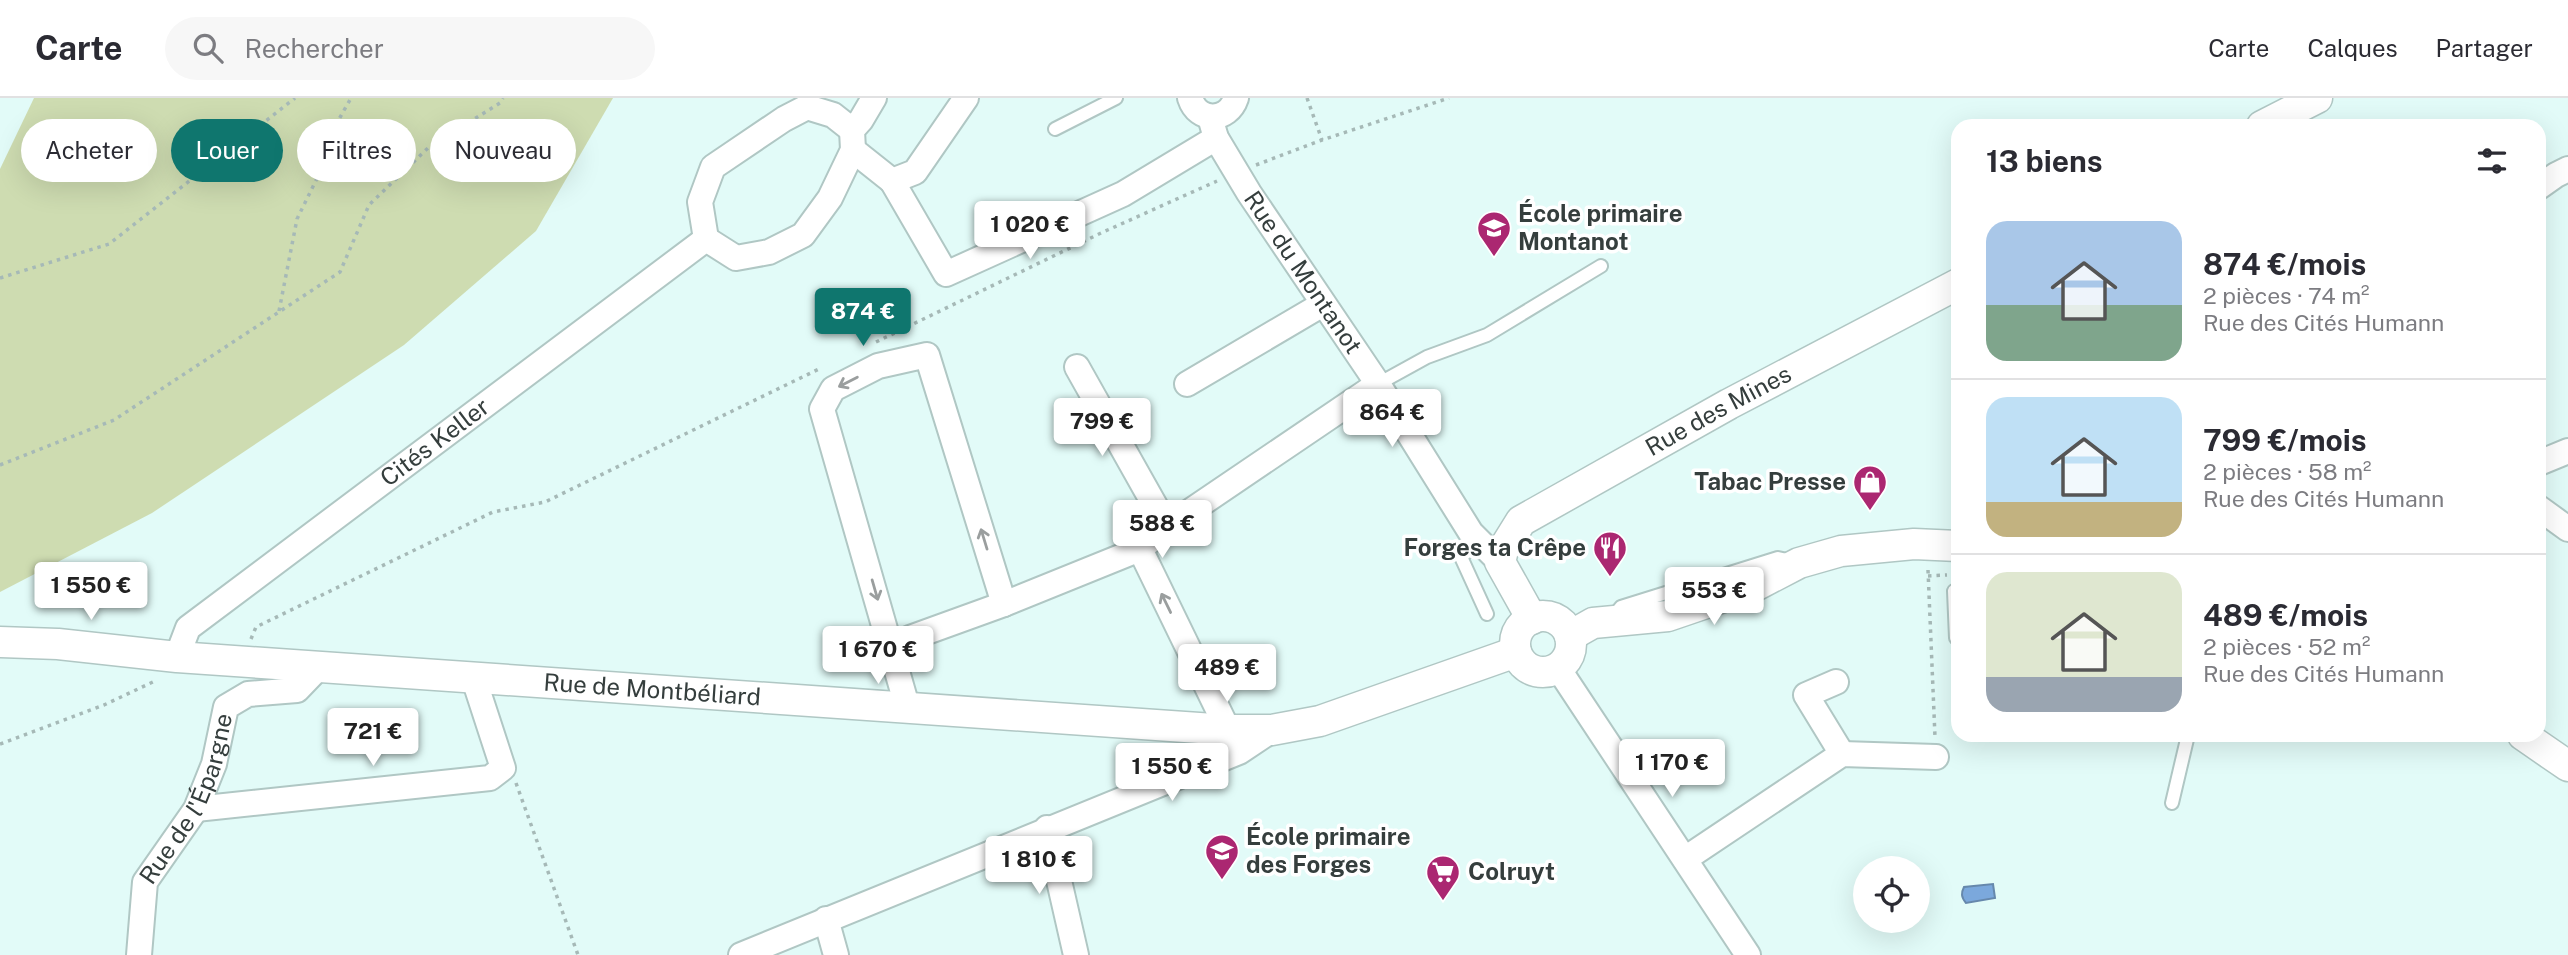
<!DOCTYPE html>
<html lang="fr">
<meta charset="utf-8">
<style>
body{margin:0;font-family:"Public Sans",sans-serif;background:#f7f7f7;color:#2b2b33;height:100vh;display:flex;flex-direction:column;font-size:26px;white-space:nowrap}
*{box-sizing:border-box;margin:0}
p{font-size:23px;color:#7c7c81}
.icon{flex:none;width:38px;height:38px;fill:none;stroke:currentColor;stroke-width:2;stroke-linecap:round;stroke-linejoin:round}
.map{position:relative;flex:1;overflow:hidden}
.details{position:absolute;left:1951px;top:21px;width:595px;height:623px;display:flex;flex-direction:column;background:#fff;border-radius:21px;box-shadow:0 7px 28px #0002}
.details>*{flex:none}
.guide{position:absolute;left:21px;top:21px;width:665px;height:63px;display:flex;gap:14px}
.buttons{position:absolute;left:1853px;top:758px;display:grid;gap:14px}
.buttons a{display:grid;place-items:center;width:77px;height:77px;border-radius:50%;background:#fff;box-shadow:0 7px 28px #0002;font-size:35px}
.price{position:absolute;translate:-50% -60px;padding:0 16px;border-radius:7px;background:#fff;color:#222;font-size:23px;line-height:46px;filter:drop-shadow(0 2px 4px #0008)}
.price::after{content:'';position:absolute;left:50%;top:42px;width:21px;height:16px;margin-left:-10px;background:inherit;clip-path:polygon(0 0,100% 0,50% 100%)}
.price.active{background:#0f766e;color:#fff}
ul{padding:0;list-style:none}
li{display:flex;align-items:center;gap:21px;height:175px;padding:0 35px}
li+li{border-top:2px solid #e1e1e2}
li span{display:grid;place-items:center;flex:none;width:196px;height:140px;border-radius:21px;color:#555}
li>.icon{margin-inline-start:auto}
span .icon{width:84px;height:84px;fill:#fffc;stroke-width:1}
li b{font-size:30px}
h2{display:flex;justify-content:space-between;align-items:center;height:84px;padding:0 35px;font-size:30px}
.chip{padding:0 24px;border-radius:32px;background:#fff;box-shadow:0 7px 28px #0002;font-size:24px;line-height:63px}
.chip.active{background:#0f766e;color:#fff}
header{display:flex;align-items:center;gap:42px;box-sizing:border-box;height:98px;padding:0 35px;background:#fff;border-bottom:2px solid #e1e1e2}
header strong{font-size:33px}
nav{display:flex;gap:38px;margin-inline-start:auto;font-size:24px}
.search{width:490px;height:63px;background:#f7f7f7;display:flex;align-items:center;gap:18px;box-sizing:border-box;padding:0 24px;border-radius:38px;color:#7c7c81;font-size:26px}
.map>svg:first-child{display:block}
.green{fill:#cedcb1}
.water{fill:#7ba8dc;stroke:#6688ac;stroke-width:2}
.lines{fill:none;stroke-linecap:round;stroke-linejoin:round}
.service-casing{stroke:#b0c7c4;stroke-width:16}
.minor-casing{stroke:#b0c7c4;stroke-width:28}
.tertiary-casing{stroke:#b0c7c4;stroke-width:33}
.path{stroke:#a6b9b7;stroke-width:3.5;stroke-dasharray:3.5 5;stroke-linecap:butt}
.service{stroke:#fff;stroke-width:12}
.minor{stroke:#fff;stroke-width:24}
.tertiary{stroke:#fff;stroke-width:30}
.oneway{stroke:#9a9e9e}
.labels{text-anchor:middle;stroke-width:7;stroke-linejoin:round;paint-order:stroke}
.poi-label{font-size:24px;font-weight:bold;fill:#353e3d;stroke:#fff;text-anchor:start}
.street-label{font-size:24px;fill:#353e3d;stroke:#fff}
</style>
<header>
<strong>Carte</strong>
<div class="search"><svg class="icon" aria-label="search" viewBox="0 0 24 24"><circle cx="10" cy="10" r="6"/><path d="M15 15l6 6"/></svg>Rechercher</div>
<nav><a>Carte</a><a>Calques</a><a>Partager</a></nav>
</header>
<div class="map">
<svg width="2568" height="857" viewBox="0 0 2568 857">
<rect width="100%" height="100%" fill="#e2fbf8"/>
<!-- green -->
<path class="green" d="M 34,0 L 613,0 L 536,133 L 404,247 L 152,415 L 0,494 L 0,71 Z"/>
<!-- water -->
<path class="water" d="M 1993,786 L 1995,800 L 1966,805 C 1961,799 1961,795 1964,789 Z"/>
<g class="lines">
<!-- service casing -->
<g class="service-casing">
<path id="service" d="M 1055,31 L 1116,0
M 1378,286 L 1427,259 L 1487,237 L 1601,168
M 1479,443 L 1461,459 L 1487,516
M 1958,494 L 1954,493 L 1956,540 L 1958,540
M 1617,514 L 1621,509 L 1778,460 L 1792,463
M 2172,705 L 2188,637"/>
</g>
<!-- minor casing -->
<g class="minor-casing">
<g id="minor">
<path d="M 1190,0 C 1198,25 1228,24 1236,0"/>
<path id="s1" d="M 1210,19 L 1216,40 L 1249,95 L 1378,286 L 1471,435 L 1500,464"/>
<path d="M 853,52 L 892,83 L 915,74 L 966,0"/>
<path d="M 892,83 L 946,176 L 1123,96 L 1216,40"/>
<path d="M 2539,89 L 2556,77 L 2568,71"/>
<path d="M 706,141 L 700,104 L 713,69 L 784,21 L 807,9 L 833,17 L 852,32"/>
<path d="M 1077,269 L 1167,429"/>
<path d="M 1187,286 L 1323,206"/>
<path d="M 2539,365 L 2568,353"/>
<path d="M 2539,410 L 2568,431"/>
<path d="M 1140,451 L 1228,632"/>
<path d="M 894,556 L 910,540 L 1004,506 L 1140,451 L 1167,429 L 1378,286"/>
<path id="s2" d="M 177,559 L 188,530 L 706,141 L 736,160 L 769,154 L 803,137 L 830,100 L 853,52 L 852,32 L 861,22 L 874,0"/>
<path d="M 1558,570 L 1748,857"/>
<path d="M 1836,584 L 1806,597 L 1842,656"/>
<path d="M 907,608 L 822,311 L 833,291 L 878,268 L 927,257 L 1004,506"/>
<path d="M 196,711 L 490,680 L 503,670 L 473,578"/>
<path d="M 1047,730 L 1076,857"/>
<path d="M 1685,761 L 1842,656 L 1936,659"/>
<path d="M 826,821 L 836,857"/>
<path id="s3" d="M 139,857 L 145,784 L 196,711 L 214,666 L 226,609 L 248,596 L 297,592 L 321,567"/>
<path d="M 741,857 L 1239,654 L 1272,632"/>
</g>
</g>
<!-- tertiary casing -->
<g class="tertiary-casing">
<g id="tertiary">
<path d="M 2262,28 L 2317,0"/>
<circle cx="1543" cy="546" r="28"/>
<path id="s4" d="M 1532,521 L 1500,464 L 1503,452 L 1521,423 L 1729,306 L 1958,186"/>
<path d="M 1570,538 L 1593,525 L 1668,518 L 1753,489 L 1799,465 L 1841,453 L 1914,446 L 1958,448"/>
<path id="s5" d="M 0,544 L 58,546 L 177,559 L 1228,632 L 1272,632 L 1320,623 L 1516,554"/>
<path d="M 2523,637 L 2568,668"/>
</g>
</g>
<!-- path -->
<path class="path" d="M 1307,0 L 1322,42
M 1256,67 L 1322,42 L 1449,0
M 0,180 L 109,146 L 295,0
M 279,213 L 297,121 L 330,54 L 338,23 L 351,0
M 876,244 L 1101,135 L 1217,83
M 0,367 L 114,322 L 340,174 L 369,107 L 429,49 L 500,5 L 503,0
M 1928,472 L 1935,639
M 1928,478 L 1947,477
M 251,541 L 256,529 L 493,414 L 545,404 L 821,270
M 0,646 L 104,607 L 155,583
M 516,685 L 578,857"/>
<!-- service -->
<use href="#service" class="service"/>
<!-- minor -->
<use href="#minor" class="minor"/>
<!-- tertiary -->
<use href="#tertiary" class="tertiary"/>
</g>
<!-- one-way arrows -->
<defs><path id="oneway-shaft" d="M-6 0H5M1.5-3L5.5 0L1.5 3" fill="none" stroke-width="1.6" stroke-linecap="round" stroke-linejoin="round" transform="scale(1.75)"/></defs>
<g class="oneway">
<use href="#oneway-shaft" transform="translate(848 284) rotate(153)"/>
<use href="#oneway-shaft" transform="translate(984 441) rotate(-107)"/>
<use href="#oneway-shaft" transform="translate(875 492) rotate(74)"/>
<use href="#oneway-shaft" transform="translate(1166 505) rotate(-116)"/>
</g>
<!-- icons -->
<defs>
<g id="school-pin" transform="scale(1.75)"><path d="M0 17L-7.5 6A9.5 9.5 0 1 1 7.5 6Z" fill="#ab2771" stroke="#fff"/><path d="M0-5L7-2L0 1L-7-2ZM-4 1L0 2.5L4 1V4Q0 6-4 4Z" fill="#fff"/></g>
<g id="shop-pin" transform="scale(1.75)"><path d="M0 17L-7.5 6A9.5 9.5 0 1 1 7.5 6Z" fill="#ab2771" stroke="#fff"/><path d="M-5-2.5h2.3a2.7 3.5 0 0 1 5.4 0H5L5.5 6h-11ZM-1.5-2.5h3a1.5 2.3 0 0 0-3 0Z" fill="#fff"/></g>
<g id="restaurant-pin" transform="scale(1.75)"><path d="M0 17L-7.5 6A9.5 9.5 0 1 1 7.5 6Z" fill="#ab2771" stroke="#fff"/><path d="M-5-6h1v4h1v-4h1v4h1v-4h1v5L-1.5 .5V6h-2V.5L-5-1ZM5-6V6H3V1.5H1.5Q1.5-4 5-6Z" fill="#fff"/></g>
<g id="supermarket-pin" transform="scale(1.75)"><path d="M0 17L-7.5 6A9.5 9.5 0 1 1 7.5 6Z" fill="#ab2771" stroke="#fff"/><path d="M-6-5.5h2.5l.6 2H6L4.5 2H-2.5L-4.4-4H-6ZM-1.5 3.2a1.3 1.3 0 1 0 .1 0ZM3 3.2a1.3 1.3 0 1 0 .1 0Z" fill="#fff"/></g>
</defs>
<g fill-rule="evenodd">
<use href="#school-pin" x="1494" y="130"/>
<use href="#shop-pin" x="1870" y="384"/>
<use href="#restaurant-pin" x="1610" y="450"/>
<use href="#school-pin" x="1222" y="753"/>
<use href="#supermarket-pin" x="1443" y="774"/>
</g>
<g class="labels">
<!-- poi labels -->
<g class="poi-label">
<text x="1518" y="124">École primaire<tspan x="1518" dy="28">Montanot</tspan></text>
<text x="1846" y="392" text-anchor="end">Tabac Presse</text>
<text x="1586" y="458" text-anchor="end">Forges ta Crêpe</text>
<text x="1246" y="747">École primaire<tspan x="1246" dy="28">des Forges</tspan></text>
<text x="1468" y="782">Colruyt</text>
</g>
<!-- street labels -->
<g class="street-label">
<text dy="8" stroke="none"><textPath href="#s1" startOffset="182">Rue du Montanot</textPath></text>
<text dy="8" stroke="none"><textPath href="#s4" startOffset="338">Rue des Mines</textPath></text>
<text dy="8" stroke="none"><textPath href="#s2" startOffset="340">Cités Keller</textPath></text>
<text dy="8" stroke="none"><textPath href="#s5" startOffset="654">Rue de Montbéliard</textPath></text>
<text dy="8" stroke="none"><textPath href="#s3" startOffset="168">Rue de l'Épargne</textPath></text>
</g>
</g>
</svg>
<div class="buttons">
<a><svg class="icon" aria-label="locate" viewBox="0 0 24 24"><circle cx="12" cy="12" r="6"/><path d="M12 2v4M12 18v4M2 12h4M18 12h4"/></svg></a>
</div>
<b class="price" style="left:1030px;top:163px">1 020 €</b>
<b class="price active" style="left:863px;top:250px">874 €</b>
<b class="price" style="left:1392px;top:351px">864 €</b>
<b class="price" style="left:1102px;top:360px">799 €</b>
<b class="price" style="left:1162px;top:462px">588 €</b>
<b class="price" style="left:91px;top:524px">1 550 €</b>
<b class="price" style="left:1714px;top:529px">553 €</b>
<b class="price" style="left:878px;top:588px">1 670 €</b>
<b class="price" style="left:1227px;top:606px">489 €</b>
<b class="price" style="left:373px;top:670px">721 €</b>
<b class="price" style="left:1672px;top:701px">1 170 €</b>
<b class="price" style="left:1172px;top:705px">1 550 €</b>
<b class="price" style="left:1039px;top:798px">1 810 €</b>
<div class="guide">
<a class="chip">Acheter</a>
<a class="chip active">Louer</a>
<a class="chip">Filtres</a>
<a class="chip">Nouveau</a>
</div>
<section class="details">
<h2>13 biens<svg class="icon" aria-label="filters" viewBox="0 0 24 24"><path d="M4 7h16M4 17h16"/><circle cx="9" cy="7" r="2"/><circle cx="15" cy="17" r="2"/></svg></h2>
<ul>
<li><span style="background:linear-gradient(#a9c7e8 60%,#7fa58c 0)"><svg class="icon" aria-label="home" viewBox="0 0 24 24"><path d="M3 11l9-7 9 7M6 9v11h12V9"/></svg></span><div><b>874 €/mois</b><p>2 pièces · 74 m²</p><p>Rue des Cités Humann</p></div></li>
<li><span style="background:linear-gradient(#bfe0f5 75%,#c2b280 0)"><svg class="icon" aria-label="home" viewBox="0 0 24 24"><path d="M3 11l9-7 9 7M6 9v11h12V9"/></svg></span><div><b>799 €/mois</b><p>2 pièces · 58 m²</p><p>Rue des Cités Humann</p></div></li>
<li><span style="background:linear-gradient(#dfe7d0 75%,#9aa5b1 0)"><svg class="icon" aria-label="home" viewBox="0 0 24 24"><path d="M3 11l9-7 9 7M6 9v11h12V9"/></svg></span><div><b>489 €/mois</b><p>2 pièces · 52 m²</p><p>Rue des Cités Humann</p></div></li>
</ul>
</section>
</div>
